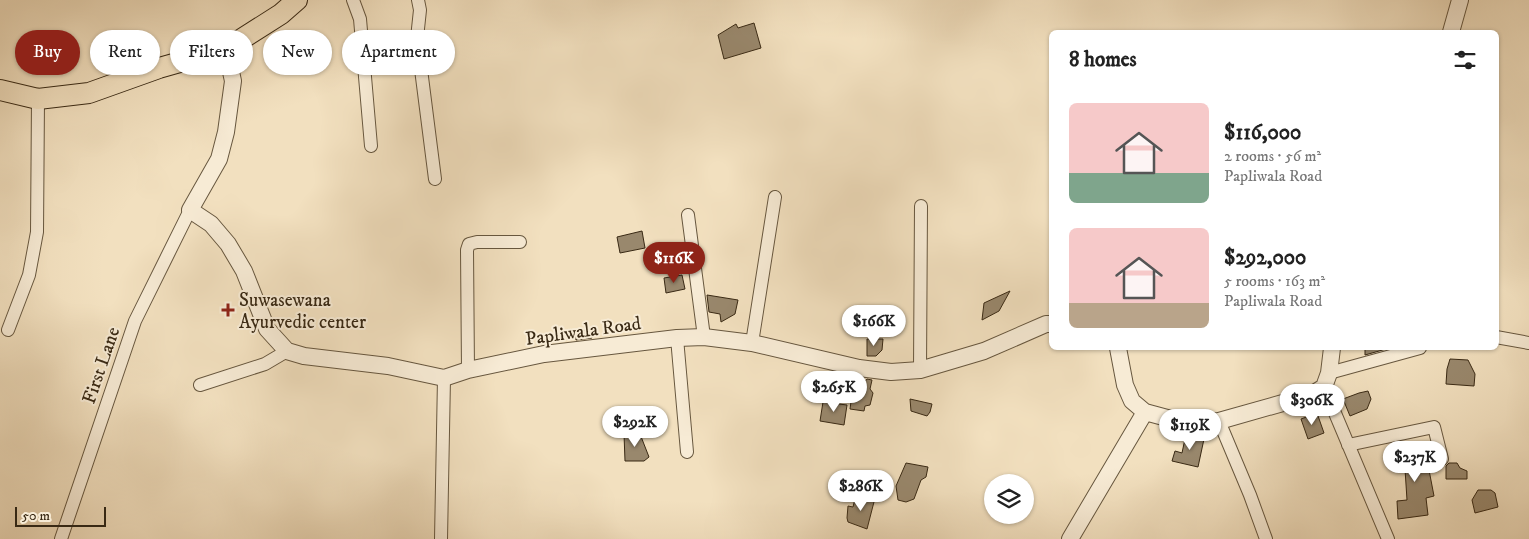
<!DOCTYPE html>
<meta charset="utf-8">
<style>
body{margin:0;font-family:"IM FELL DW Pica",serif;background:#f2f2f2;color:#222;height:100vh;display:flex;flex-direction:column;font-size:19px;white-space:nowrap}
*{box-sizing:border-box;margin:0}
p{font-size:16px;color:#767676}
.icon{flex:none;width:28px;height:28px;fill:none;stroke:currentColor;stroke-width:2;stroke-linecap:round;stroke-linejoin:round}
.map{position:relative;flex:1;overflow:hidden}
.sheet{position:absolute;left:1049px;top:30px;width:450px;height:320px;display:flex;flex-direction:column;background:#fff;border-radius:8px;box-shadow:0 1px 4px #0004}
.sheet>*{flex:none}
.top-card{position:absolute;left:15px;top:30px;width:475px;height:45px;display:flex;gap:10px}
.buttons{position:absolute;left:984px;top:474px;display:grid;gap:10px}
.buttons a{display:grid;place-items:center;width:50px;height:50px;border-radius:50%;background:#fff;box-shadow:0 1px 4px #0004;font-size:25px}
.scale{position:absolute;left:15px;bottom:12px;width:91px;box-sizing:border-box;padding-left:5px;border:2px solid #392914;border-top:0;font-size:14px;line-height:18px;white-space:nowrap;color:#392914;-webkit-text-stroke:4px #f7ebd5;paint-order:stroke}
.price{position:absolute;translate:-50% -42px;padding:0 11px;border-radius:18px;background:#fff;color:#222;font-size:16px;line-height:32px;filter:drop-shadow(0 1px 2px #0008)}
.price::after{content:'';position:absolute;left:50%;top:30px;width:15px;height:11px;margin-left:-8px;background:inherit;clip-path:polygon(0 0,100% 0,50% 100%)}
.price.active{background:#8f2418;color:#fff}
ul{padding:0;list-style:none}
li{display:flex;align-items:center;gap:15px;height:125px;padding:0 20px}
li span{display:grid;place-items:center;flex:none;width:140px;height:100px;border-radius:8px;color:#555}
li>.icon{margin-inline-start:auto}
span .icon{width:60px;height:60px;fill:#fffc;stroke-width:1}
li b{font-size:21px}
h2{display:flex;justify-content:space-between;align-items:center;height:60px;padding:0 20px;font-size:21px}
.chip{padding:0 18px;border-radius:22px;background:#fff;box-shadow:0 1px 4px #0004;font-size:18px;line-height:45px}
.chip.active{background:#8f2418;color:#fff}
.map>svg:first-child{display:block}
.building{fill:#99886d;stroke:#392914}
.lines{fill:none;stroke-linecap:round;stroke-linejoin:round}
.minor-casing{stroke:#67573f;stroke-width:14}
.tertiary-casing{stroke:#67573f;stroke-width:18}
.primary-casing{stroke:#392914;stroke-width:22}
.minor{stroke:#f7ebd5;stroke-width:12}
.tertiary{stroke:#f7ebd5;stroke-width:16}
.primary{stroke:#f2e0bf;stroke-width:20}
.poi-dot{fill:#8f2418;stroke:#f7ebd5;stroke-width:2}
.labels{text-anchor:middle;stroke-width:4;stroke-linejoin:round;paint-order:stroke}
.poi-label{font-size:19px;fill:#392914;stroke:#f7ebd5;text-anchor:start}
.street-label{font-size:19px;fill:#392914;stroke:#f7ebd5}
</style>
<div class="map">
<svg width="1529" height="539" viewBox="0 0 1529 539">
<rect width="100%" height="100%" fill="#f2e0bf"/>
<filter id="stains"><feTurbulence type="fractalNoise" baseFrequency=".004" numOctaves="4"/><feColorMatrix values="0 0 0 0 .2 0 0 0 0 .09 0 0 0 0 .02 0 0 0 .5 -.17"/></filter>
<radialGradient id="worn" r=".72"><stop offset=".6" stop-color="#630" stop-opacity="0"/><stop offset="1" stop-color="#630" stop-opacity=".3"/></radialGradient>
<!-- building -->
<path class="building" d="M 754,23 L 761,48 L 724,59 L 718,35 L 736,24 L 738,28 Z
M 642,231 L 645,248 L 620,253 L 617,237 Z
M 682,275 L 685,289 L 666,293 L 664,278 Z
M 1010,291 L 999,311 L 982,320 L 984,303 Z
M 707,295 L 738,300 L 735,314 L 721,322 L 720,314 L 709,312 Z
M 589,329 L 592,338 L 576,340 L 575,333 Z
M 867,339 L 883,339 L 882,350 L 876,356 L 867,356 Z
M 1365,348 L 1386,348 L 1386,349 L 1365,355 Z
M 1450,359 L 1468,360 L 1475,374 L 1474,386 L 1446,384 L 1447,369 Z
M 867,379 L 872,380 L 870,389 L 873,393 L 870,405 L 865,406 L 864,411 L 850,409 L 853,387 L 860,388 Z
M 1368,391 L 1371,399 L 1367,409 L 1350,416 L 1343,399 L 1359,393 Z
M 910,399 L 932,404 L 930,412 L 927,416 L 911,411 Z
M 823,402 L 847,405 L 844,425 L 820,421 Z
M 1317,413 L 1324,433 L 1308,439 L 1301,419 Z
M 624,434 L 640,434 L 649,457 L 644,461 L 625,461 Z
M 1186,434 L 1204,439 L 1198,467 L 1172,461 L 1175,451 L 1182,453 Z
M 1424,444 L 1434,496 L 1426,498 L 1428,515 L 1398,519 L 1397,501 L 1407,500 L 1405,469 L 1403,469 L 1400,450 Z
M 906,463 L 928,467 L 926,477 L 921,480 L 914,499 L 906,502 L 898,500 L 896,486 Z
M 1449,463 L 1457,463 L 1460,468 L 1467,471 L 1467,479 L 1446,479 L 1446,466 Z
M 1478,490 L 1491,490 L 1495,493 L 1498,507 L 1475,513 L 1472,500 Z
M 864,496 L 875,498 L 867,529 L 848,522 L 847,518 L 848,506 L 853,507 L 855,499 Z"/>
<g class="lines">
<!-- minor casing -->
<g class="minor-casing">
<path id="minor" d="M 353,0 L 360,19 L 371,146
M 418,0 L 420,10 L 417,38 L 435,179
M 688,215 L 704,337
M 8,330 L 29,275 L 37,232 L 38,99
M 1496,337 L 1529,343
M 677,338 L 687,452
M 752,343 L 775,197
M 468,370 L 467,250 L 469,244 L 477,242 L 520,242
M 920,370 L 921,206
M 1329,373 L 1420,348
M 200,385 L 265,364 L 287,351
M 1324,387 L 1388,539
M 1219,421 L 1250,495 L 1266,539
M 1348,445 L 1434,427 L 1442,459
M 61,539 L 135,321 L 190,210
M 441,539 L 444,378"/>
</g>
<!-- tertiary casing -->
<g class="tertiary-casing">
<path id="tertiary" d="M 1451,32 L 1460,0
M 226,49 L 233,81 L 226,132 L 219,159 L 190,210 L 211,224 L 228,244 L 244,271 L 267,329 L 287,351 L 304,356 L 388,366 L 444,378 L 468,370 L 544,354 L 677,338 L 704,337 L 752,343 L 859,368 L 891,372 L 920,370 L 984,351 L 1046,324 L 1051,324
M 1118,348 L 1125,385 L 1132,401 L 1145,412 L 1182,422 L 1219,421 L 1311,395 L 1324,387 L 1329,373 L 1332,348
M 1070,539 L 1145,412"/>
</g>
<!-- primary casing -->
<g class="primary-casing">
<path id="primary" d="M 0,90 L 38,99 L 89,93 L 159,68 L 226,49 L 281,14 L 297,0"/>
</g>
<!-- minor -->
<use href="#minor" class="minor"/>
<!-- tertiary -->
<use href="#tertiary" class="tertiary"/>
<!-- primary -->
<use href="#primary" class="primary"/>
</g>
<!-- markers -->
<path class="poi-dot" d="M225.5 302.5h5v5h5v5h-5v5h-5v-5h-5v-5h5z"/>
<g class="labels">
<!-- poi labels -->
<g class="poi-label">
<text x="239" y="306">Suwasewana<tspan x="239" dy="22">Ayurvedic center</tspan></text>
</g>
<!-- street labels -->
<g class="street-label">
<text transform="translate(583 330) rotate(-8)" y="7">Papliwala Road</text>
<text transform="translate(100 365) rotate(-71)" y="7">First Lane</text>
</g>
</g>
<rect width="100%" height="100%" filter="url(#stains)"/>
<rect width="100%" height="100%" fill="url(#worn)"/>
</svg>
<div class="buttons">
<a><svg class="icon" aria-label="layers" viewBox="0 0 24 24"><path d="M12 4l9 5-9 5-9-5zM3 14l9 5 9-5"/></svg></a>
</div>
<div class="scale">50 m</div>
<b class="price active" style="left:674px;top:284px">$116K</b>
<b class="price" style="left:874px;top:347px">$166K</b>
<b class="price" style="left:834px;top:413px">$265K</b>
<b class="price" style="left:1312px;top:426px">$306K</b>
<b class="price" style="left:635px;top:448px">$292K</b>
<b class="price" style="left:1190px;top:451px">$119K</b>
<b class="price" style="left:1415px;top:483px">$237K</b>
<b class="price" style="left:861px;top:512px">$286K</b>
<div class="top-card">
<a class="chip active">Buy</a>
<a class="chip">Rent</a>
<a class="chip">Filters</a>
<a class="chip">New</a>
<a class="chip">Apartment</a>
</div>
<section class="sheet">
<h2>8 homes<svg class="icon" aria-label="filters" viewBox="0 0 24 24"><path d="M4 7h16M4 17h16"/><circle cx="9" cy="7" r="2"/><circle cx="15" cy="17" r="2"/></svg></h2>
<ul>
<li><span style="background:linear-gradient(#f6c9c9 70%,#7fa58c 0)"><svg class="icon" aria-label="home" viewBox="0 0 24 24"><path d="M3 11l9-7 9 7M6 9v11h12V9"/></svg></span><div><b>$116,000</b><p>2 rooms · 56 m²</p><p>Papliwala Road</p></div></li>
<li><span style="background:linear-gradient(#f6c9c9 75%,#b9a48a 0)"><svg class="icon" aria-label="home" viewBox="0 0 24 24"><path d="M3 11l9-7 9 7M6 9v11h12V9"/></svg></span><div><b>$292,000</b><p>5 rooms · 163 m²</p><p>Papliwala Road</p></div></li>
</ul>
</section>
</div>
